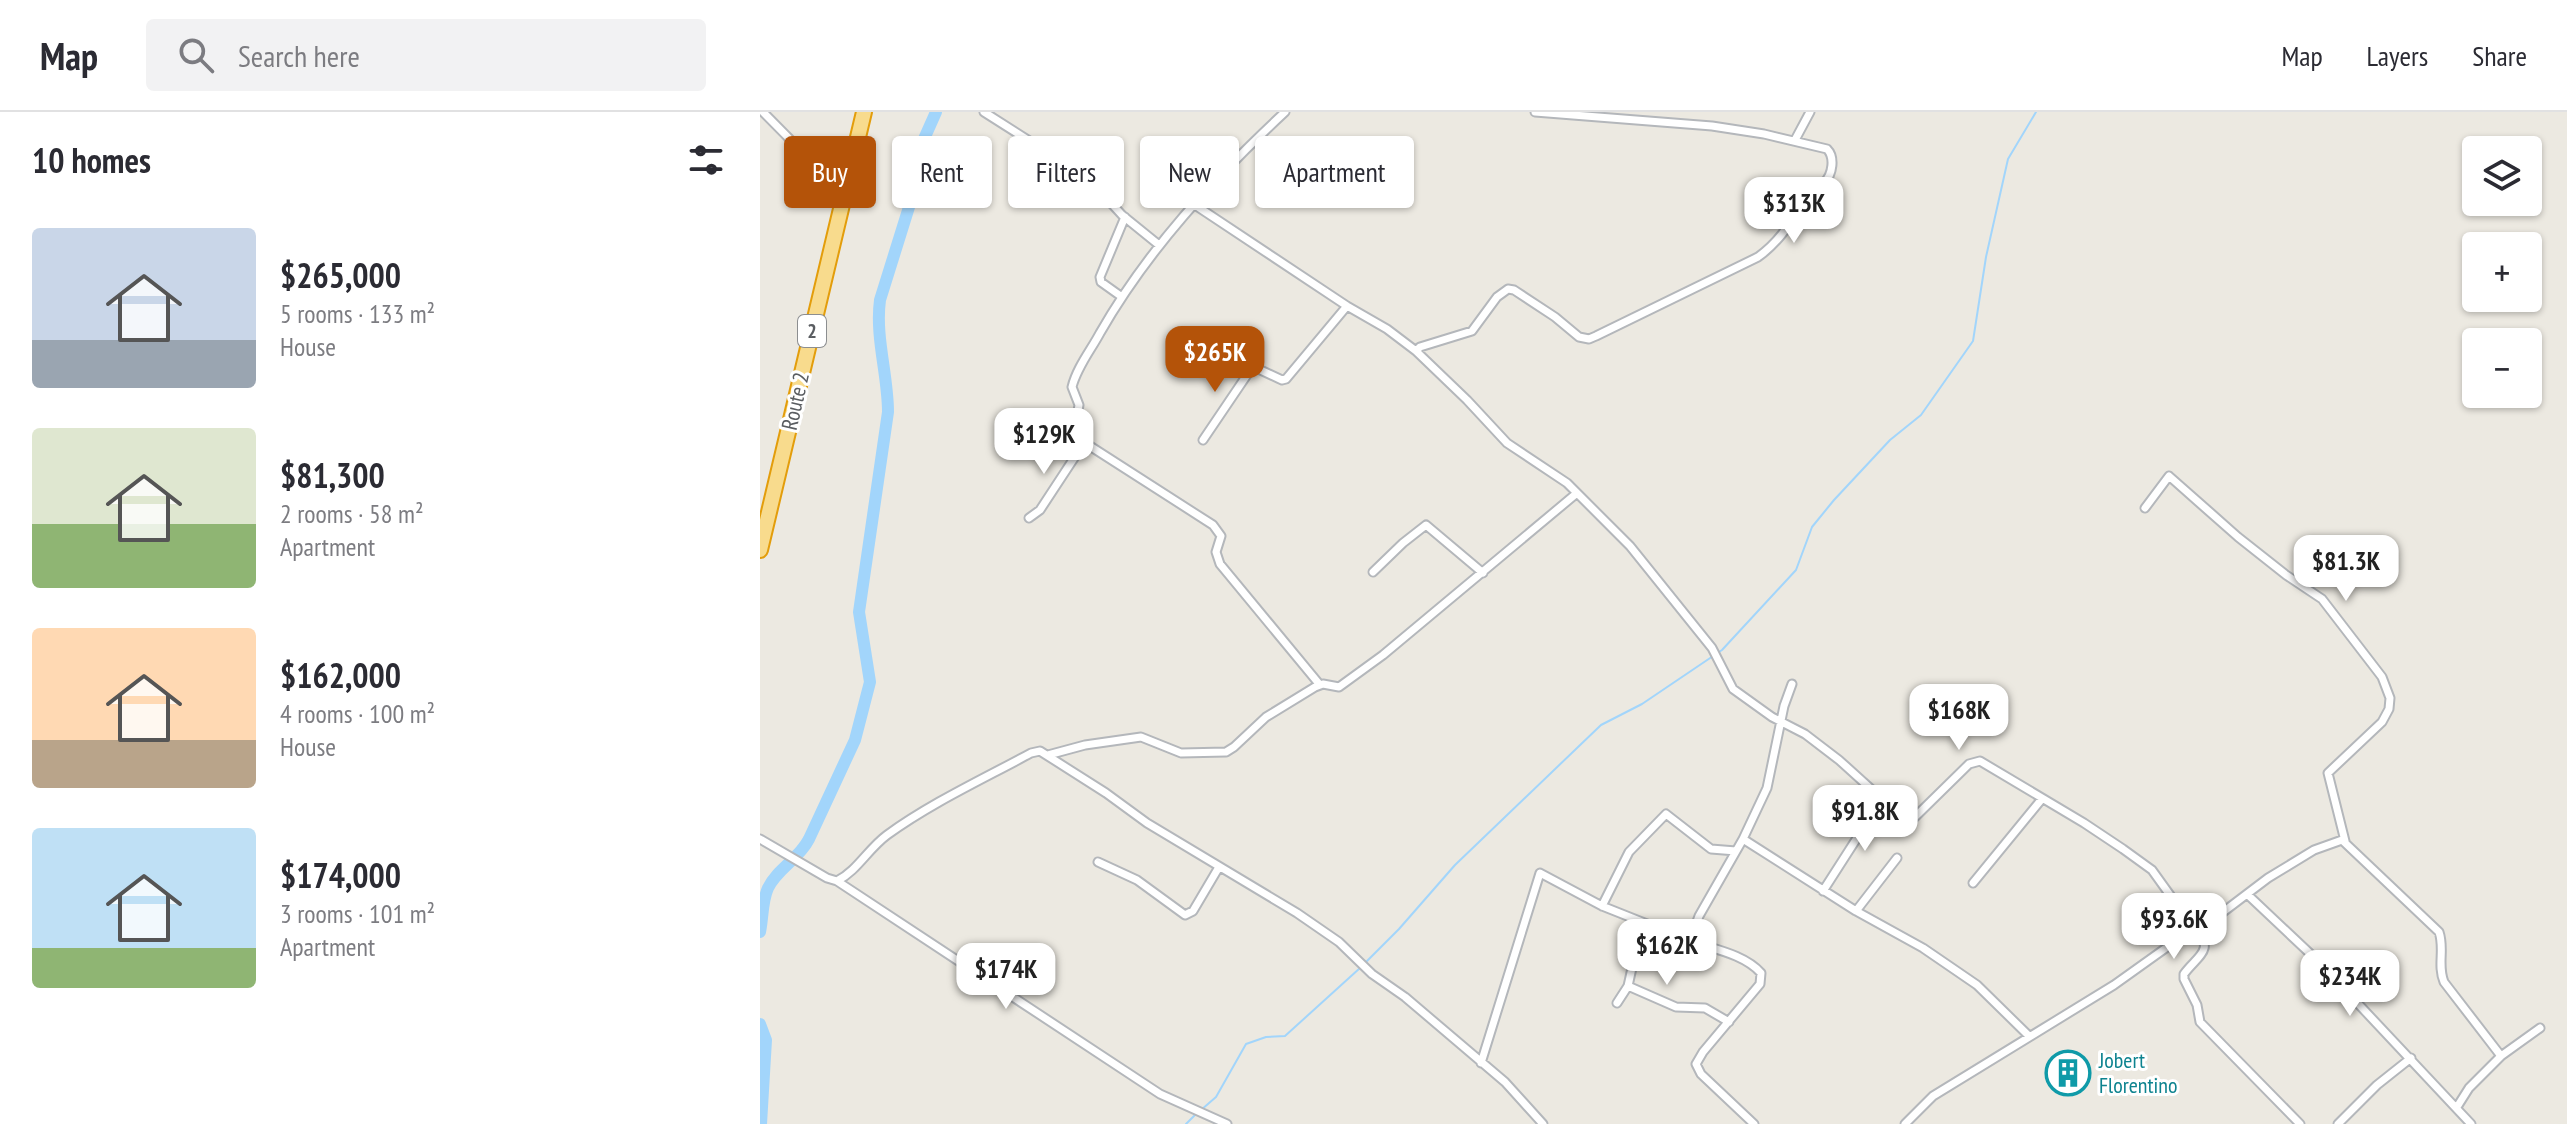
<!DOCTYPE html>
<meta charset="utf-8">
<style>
body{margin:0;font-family:"PT Sans Narrow",sans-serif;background:#f2f2f3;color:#2b2b33;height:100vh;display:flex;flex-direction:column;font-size:30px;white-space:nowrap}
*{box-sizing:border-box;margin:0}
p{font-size:26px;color:#7c7c81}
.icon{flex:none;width:44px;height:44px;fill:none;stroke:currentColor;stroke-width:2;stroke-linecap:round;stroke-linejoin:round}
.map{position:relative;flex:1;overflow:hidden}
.panel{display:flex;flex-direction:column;background:#fff;width:760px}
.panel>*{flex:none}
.guide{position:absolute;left:24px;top:24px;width:760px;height:72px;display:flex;gap:16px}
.fabs{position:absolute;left:1702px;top:24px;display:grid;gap:16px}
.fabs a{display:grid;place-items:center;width:80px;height:80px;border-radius:8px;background:#fff;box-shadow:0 2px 6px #0004;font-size:40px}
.price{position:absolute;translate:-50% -68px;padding:0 18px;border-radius:16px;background:#fff;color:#222;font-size:26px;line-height:52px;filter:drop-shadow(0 2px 4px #0008)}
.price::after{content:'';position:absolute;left:50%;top:48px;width:24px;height:18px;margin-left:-12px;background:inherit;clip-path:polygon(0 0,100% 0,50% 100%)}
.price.selected{background:#b45309;color:#fff}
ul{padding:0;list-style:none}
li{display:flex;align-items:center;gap:24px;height:200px;padding:0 32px}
li span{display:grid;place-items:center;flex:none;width:224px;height:160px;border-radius:8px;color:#555}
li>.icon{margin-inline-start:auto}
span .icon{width:96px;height:96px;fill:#fffc;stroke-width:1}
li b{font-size:34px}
h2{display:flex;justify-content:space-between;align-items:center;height:96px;padding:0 32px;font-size:34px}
.tag{padding:0 28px;border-radius:8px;background:#fff;box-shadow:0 2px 6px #0004;font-size:28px;line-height:72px}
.tag.selected{background:#b45309;color:#fff}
header{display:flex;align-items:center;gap:48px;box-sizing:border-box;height:112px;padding:0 40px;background:#fff;border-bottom:2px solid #e1e1e2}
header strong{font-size:38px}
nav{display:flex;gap:44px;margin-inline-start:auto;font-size:28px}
.search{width:560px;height:72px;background:#f2f2f3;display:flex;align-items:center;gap:20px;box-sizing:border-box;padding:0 28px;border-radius:8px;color:#7c7c81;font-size:30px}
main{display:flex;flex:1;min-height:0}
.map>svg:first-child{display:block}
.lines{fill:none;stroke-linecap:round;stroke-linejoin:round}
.stream{stroke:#a2d5fb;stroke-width:2}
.river{stroke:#a2d5fb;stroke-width:12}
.street-casing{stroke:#b4b7bb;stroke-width:11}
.highway-casing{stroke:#e39d0b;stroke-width:18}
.street{stroke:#fff;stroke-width:7}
.highway{stroke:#f8db8d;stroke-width:14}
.labels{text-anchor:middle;stroke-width:6;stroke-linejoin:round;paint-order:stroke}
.shield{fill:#fff;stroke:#8c8e90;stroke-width:2}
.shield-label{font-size:20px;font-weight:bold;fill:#5a5d61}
.street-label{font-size:22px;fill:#5a5d61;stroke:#fff}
.culture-label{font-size:22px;fill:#0d838f;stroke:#fff;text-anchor:start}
</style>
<header>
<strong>Map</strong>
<div class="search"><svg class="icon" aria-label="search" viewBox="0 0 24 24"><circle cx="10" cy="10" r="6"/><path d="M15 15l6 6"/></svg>Search here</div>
<nav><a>Map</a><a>Layers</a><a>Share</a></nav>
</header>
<main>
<section class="panel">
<h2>10 homes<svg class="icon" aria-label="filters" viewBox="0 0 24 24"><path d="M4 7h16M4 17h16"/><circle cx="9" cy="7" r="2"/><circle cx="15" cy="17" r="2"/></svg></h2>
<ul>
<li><span style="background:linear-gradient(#c9d6e8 70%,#9aa5b1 0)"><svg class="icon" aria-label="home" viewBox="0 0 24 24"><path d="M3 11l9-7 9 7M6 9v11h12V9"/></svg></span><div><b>$265,000</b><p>5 rooms · 133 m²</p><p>House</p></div></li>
<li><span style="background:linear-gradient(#dfe7d0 60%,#8fb573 0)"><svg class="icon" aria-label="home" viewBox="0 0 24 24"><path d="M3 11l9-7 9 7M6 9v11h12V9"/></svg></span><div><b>$81,300</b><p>2 rooms · 58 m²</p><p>Apartment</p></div></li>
<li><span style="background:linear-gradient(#ffd9b3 70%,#b9a48a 0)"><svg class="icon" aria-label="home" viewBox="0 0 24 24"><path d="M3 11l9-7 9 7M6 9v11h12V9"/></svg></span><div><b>$162,000</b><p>4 rooms · 100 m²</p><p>House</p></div></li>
<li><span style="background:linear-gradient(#bfe0f5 75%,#8fb573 0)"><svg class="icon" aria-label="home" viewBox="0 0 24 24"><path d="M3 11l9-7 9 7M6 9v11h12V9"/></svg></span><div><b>$174,000</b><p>3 rooms · 101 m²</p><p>Apartment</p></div></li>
</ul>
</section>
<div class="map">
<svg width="1807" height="1012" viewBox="0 0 1807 1012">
<rect width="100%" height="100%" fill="#ece9e1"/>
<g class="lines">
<!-- stream -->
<path class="stream" d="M 604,852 L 639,817 L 695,753 L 841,613 L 882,592 L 962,538 L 1036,458 L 1052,415 L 1074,388 L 1130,328 L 1161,303 L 1213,229 L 1226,145 L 1248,47 L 1276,0
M 441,998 L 456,985 L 486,932 L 506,925 L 525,924 L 600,856
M 426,1012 L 436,1002"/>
<!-- river -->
<path class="river" d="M 0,820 C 3,806 2,789 8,776 C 17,757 39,747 49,727 L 95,628 L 110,570 L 99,500 L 128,300 C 128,263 115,225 120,188 L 154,79 L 164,27 L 176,0
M 0,912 L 6,928 L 1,1012"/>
<!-- street casing -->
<g class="street-casing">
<path id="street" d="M 3,0 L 83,81
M 224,0 L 329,67 L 362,103 L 399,133
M 525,0 C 455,65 388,137 340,221 C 331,238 317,255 312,275 L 319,293 L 315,316 L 319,327 L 453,413 L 461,424 L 456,440 L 460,452 L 560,573
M 1035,28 L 1050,0
M 435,93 L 587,194 L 627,217 L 656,239 L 707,288 L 747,331 L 807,371 L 870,434 L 952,536 L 973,577 L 1012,605 L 1045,622 L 1079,648 L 1142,705 L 1147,708 L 1155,705 L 1209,652 L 1220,649 L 1324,711 L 1363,737 L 1392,758 L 1420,797 L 1440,814
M 362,185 L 341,170 L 340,165 L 365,105
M 656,239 L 660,235 L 712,219 L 737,185 L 748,177 L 754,178 L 795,205 L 819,225 L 829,227 L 836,224 L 998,145 C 1022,128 1033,106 1049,82 C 1054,76 1059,75 1064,71 C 1073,62 1075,45 1067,37 L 1004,22 L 952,14 L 775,0
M 477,247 L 522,268 L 526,267 L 587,194
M 443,328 L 493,254
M 1385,396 L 1409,364 L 1478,425 L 1526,463 L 1562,487 L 1622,565 L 1630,586 L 1629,597 L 1622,610 L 1568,661 L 1585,729
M 269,406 L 280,398 L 320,337 L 319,327
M 613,460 L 643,431 L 666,413 L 723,461
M 1032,572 L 1024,594 L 1007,676 L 983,727 L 1096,799 L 1163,836 L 1217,873 L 1269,924
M 288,643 L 325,633 L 381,625 L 421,641 L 466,640 L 474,635 L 506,605 L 555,575 L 563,572 L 579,575 L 623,543 L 817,381
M 0,727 L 67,766 L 77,769 C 97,759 108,737 127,723 C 171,691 223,667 271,641 L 280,639 L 346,681 L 387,711 L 537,801 L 579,830 L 612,862 L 645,885 L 745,970 L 783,1012
M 983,727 L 939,804 L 930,829 C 953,837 984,842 1001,861 L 1000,872 L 943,940 L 936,952 L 941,962 L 994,1012
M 338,750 L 377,768 L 425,803 L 433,799 L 459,755
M 77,769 L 400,982 L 467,1012
M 1213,771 L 1281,688
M 1063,779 L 1122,687
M 1488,783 L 1558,849 L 1711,1012
M 842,794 L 869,740 L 906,702 L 951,737 L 976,739
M 1096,799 L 1137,746
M 1435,817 C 1456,838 1437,844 1424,862 L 1424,867 L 1437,893 L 1440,910 L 1540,1012
M 868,874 L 882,811
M 857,891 L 868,874 L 916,895 L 945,896 L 969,910
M 1741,944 L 1780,916
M 721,951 L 780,761 L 842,794 L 930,829
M 1145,1012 L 1173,984 L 1354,873 L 1417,828 L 1450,810 L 1508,766 L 1554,738 L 1582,728 L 1679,820 C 1685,837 1677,853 1684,870 L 1741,944 L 1709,976 L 1697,995
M 1578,1012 L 1617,973 L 1651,946"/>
</g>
<!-- highway casing -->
<g class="highway-casing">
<path id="highway" d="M 0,438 L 104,0"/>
</g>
<!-- street -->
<use href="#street" class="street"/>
<!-- highway -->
<use href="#highway" class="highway"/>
</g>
<!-- icons -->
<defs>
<g id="building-ring" transform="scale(2.3)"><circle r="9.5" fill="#fff" stroke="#0f9aa8" stroke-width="1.5"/><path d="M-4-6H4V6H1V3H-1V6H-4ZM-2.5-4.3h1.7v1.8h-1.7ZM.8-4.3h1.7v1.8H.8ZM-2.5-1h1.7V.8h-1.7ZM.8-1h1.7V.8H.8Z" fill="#0f9aa8"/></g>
</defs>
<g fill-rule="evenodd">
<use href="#building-ring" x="1308" y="961"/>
</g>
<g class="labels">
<!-- shield labels -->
<rect class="shield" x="38" y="203" width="28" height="32" rx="6"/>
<g class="shield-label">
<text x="52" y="226">2</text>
</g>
<!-- street labels -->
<g class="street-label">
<text transform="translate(35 289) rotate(-77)" y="8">Route 2</text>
</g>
<!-- culture labels -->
<g class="culture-label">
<text x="1339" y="956">Jobert<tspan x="1339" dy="25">Florentino</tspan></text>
</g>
</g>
</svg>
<div class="fabs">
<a><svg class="icon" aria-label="layers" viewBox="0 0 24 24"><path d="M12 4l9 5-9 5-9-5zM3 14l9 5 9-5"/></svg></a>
<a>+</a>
<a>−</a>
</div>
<b class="price" style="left:1034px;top:133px">$313K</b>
<b class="price selected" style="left:455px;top:282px">$265K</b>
<b class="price" style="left:284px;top:364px">$129K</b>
<b class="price" style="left:1586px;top:491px">$81.3K</b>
<b class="price" style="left:1199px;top:640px">$168K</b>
<b class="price" style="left:1105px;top:741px">$91.8K</b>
<b class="price" style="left:1414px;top:849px">$93.6K</b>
<b class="price" style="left:907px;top:875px">$162K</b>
<b class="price" style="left:246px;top:899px">$174K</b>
<b class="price" style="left:1590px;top:906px">$234K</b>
<div class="guide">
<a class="tag selected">Buy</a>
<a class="tag">Rent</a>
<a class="tag">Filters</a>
<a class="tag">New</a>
<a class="tag">Apartment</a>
</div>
</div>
</main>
